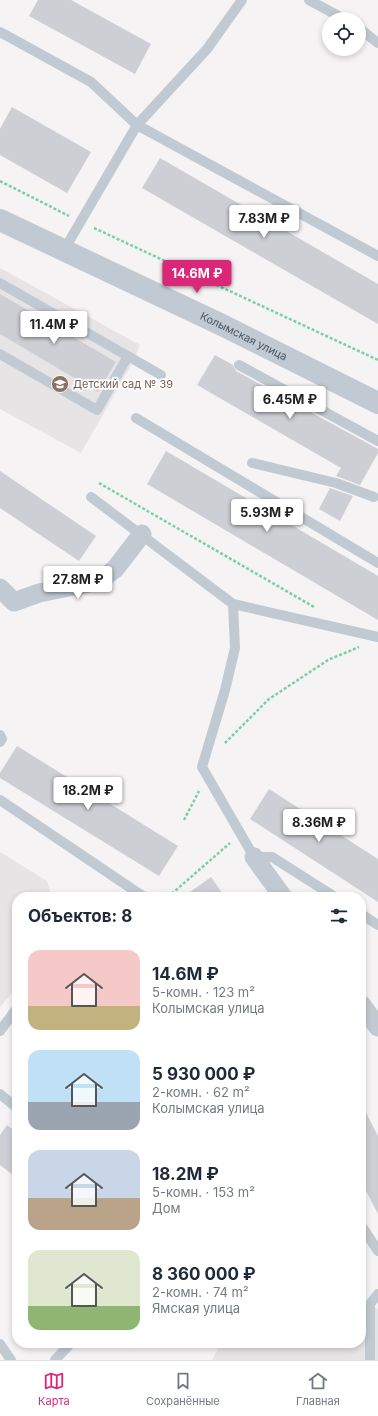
<!DOCTYPE html>
<html lang="ru">
<meta charset="utf-8">
<style>
body{margin:0;font-family:Inter,sans-serif;background:#f2f2f3;color:#1f2937;height:100vh;display:flex;flex-direction:column;font-size:15px;white-space:nowrap}
*{box-sizing:border-box;margin:0}
p{font-size:13px;color:#747a83}
.icon{flex:none;width:22px;height:22px;fill:none;stroke:currentColor;stroke-width:2;stroke-linecap:round;stroke-linejoin:round}
.map{position:relative;flex:1;overflow:hidden}
.panel{position:absolute;left:12px;top:892px;width:354px;height:456px;display:flex;flex-direction:column;background:#fff;border-radius:16px;box-shadow:0 2px 6px #0003}
.panel>*{flex:none}
.controls{position:absolute;left:322px;top:12px;display:grid;gap:8px}
.controls a{display:grid;place-items:center;width:44px;height:44px;border-radius:50%;background:#fff;box-shadow:0 2px 6px #0003;font-size:20px}
.price{position:absolute;translate:-50% -34px;padding:0 9px;border-radius:4px;background:#fff;color:#222;font-size:13px;line-height:26px;filter:drop-shadow(0 1px 2px #0008)}
.price::after{content:'';position:absolute;left:50%;top:24px;width:12px;height:9px;margin-left:-6px;background:inherit;clip-path:polygon(0 0,100% 0,50% 100%)}
.price.active{background:#db2777;color:#fff}
ul{padding:0;list-style:none}
li{display:flex;align-items:center;gap:12px;height:100px;padding:0 16px}
li span{display:grid;place-items:center;flex:none;width:112px;height:80px;border-radius:12px;color:#555}
li>.icon{margin-inline-start:auto}
span .icon{width:48px;height:48px;fill:#fffc;stroke-width:1}
li b{font-size:17px}
h2{display:flex;justify-content:space-between;align-items:center;height:48px;padding:0 16px;font-size:17px}
.menu{display:flex;justify-content:space-around;align-items:center;height:56px;border-top:1px solid #e0e1e3;background:#fff;font-size:11px;color:#747a83}
.menu a{display:grid;justify-items:center;gap:2px}
.menu .active{color:#db2777}
.map>svg:first-child{display:block}
.education{fill:#e6e4e5}
.building{fill:#cdcfd5}
.lines{fill:none;stroke-linecap:round;stroke-linejoin:round}
.path{stroke:#7ad0a6;stroke-width:2.5;stroke-dasharray:3 2;stroke-linecap:butt}
.service{stroke:#c1cad2;stroke-width:10}
.minor{stroke:#c1cad2;stroke-width:19}
.tertiary{stroke:#c1cad2;stroke-width:22}
.labels{text-anchor:middle;stroke-width:3.5;stroke-linejoin:round;paint-order:stroke}
.street-label{font-size:11px;fill:#4a5661;stroke:#fff}
.education-label{font-size:11px;fill:#785e54;stroke:#fff;text-anchor:start}
</style>
<div class="map">
<svg width="378" height="1360" viewBox="0 0 378 1360">
<rect width="100%" height="100%" fill="#f5f3f3"/>
<!-- education -->
<path class="education" d="M 0,268 L 140,345 L 134,360 L 81,453 L 0,409 Z
M 0,852 L 47,881 L 52,897 L 17,897 L 17,987 L 0,1007 Z
M 361,1299 L 378,1309 L 378,1360 L 212,1360 L 221,1343 L 361,1343 Z"/>
<!-- building -->
<path class="building" d="M 38,0 L 71,0 L 151,44 L 135,74 L 29,16 Z
M 12,107 L 91,152 L 67,193 L 0,155 L 0,129 Z
M 160,158 L 378,284 L 378,324 L 142,188 Z
M 0,294 L 116,362 L 98,392 L 0,334 Z
M 215,355 L 233,365 L 236,371 L 378,449 L 378,453 L 360,485 L 336,476 L 341,468 L 197,385 Z
M 166,451 L 378,576 L 378,620 L 147,484 Z
M 0,471 L 96,536 L 79,561 L 0,508 Z
M 330,488 L 353,496 L 340,521 L 319,509 Z
M 17,746 L 178,846 L 159,876 L 0,778 L 0,773 Z
M 269,789 L 378,859 L 378,902 L 250,819 Z
M 211,877 L 225,897 L 183,897 Z
M 361,1103 L 378,1136 L 378,1214 L 361,1181 Z
M 7,1125 L 17,1133 L 17,1178 L 0,1165 L 0,1135 Z"/>
<g class="lines">
<!-- path -->
<path class="path" d="M 0,181 L 69,216
M 94,228 L 378,360
M 99,483 L 314,607
M 225,743 L 269,699 L 328,660 L 359,647
M 184,820 L 199,791
M 168,897 L 230,843"/>
<!-- service -->
<path class="service" d="M 309,0 L 344,19
M 359,28 L 378,43
M 0,32 L 91,82 L 137,125 L 378,256
M 64,250 L 137,125 L 207,49 L 242,0
M 0,283 L 161,375
M 0,354 L 97,410 L 128,356
M 239,365 L 378,441
M 136,418 L 378,563
M 252,463 L 336,483 L 374,497
M 91,497 L 233,604 L 235,648 L 225,690 L 202,767 L 254,857 L 272,857 L 335,897
M 233,604 L 378,637
M 0,735 L 2,739 L 0,742
M 0,800 L 144,897
M 361,914 L 378,925
M 0,1031 L 17,1008
M 0,1094 L 17,1108
M 361,1225 L 378,1251
M 0,1344 L 11,1360
M 55,1360 L 71,1343
M 370,1360 L 370,1304 L 378,1294"/>
<!-- minor -->
<path class="minor" d="M 0,588 L 14,602 L 39,593 L 99,581 L 115,569 L 142,534
M 254,857 L 283,897
M 361,1004 L 378,1027"/>
<!-- tertiary -->
<path class="tertiary" id="s1" d="M 0,220 L 222,325 L 378,403"/>
</g>
<!-- icons -->
<defs>
<g id="school-disc" transform="scale(0.9)"><circle r="9.5" fill="#8d6e63" stroke="#fff"/><path d="M0-5L7-2L0 1L-7-2ZM-4 1L0 2.5L4 1V4Q0 6-4 4Z" fill="#fff"/></g>
</defs>
<g fill-rule="evenodd">
<use href="#school-disc" x="60" y="384"/>
</g>
<g class="labels">
<!-- street labels -->
<g class="street-label">
<text dy="4" stroke="none"><textPath href="#s1" startOffset="270">Колымская улица</textPath></text>
</g>
<!-- education labels -->
<g class="education-label">
<text x="73" y="388">Детский сад № 39</text>
</g>
</g>
</svg>
<div class="controls">
<a><svg class="icon" aria-label="locate" viewBox="0 0 24 24"><circle cx="12" cy="12" r="6"/><path d="M12 2v4M12 18v4M2 12h4M18 12h4"/></svg></a>
</div>
<b class="price" style="left:264px;top:239px">7.83M ₽</b>
<b class="price active" style="left:197px;top:294px">14.6M ₽</b>
<b class="price" style="left:54px;top:345px">11.4M ₽</b>
<b class="price" style="left:290px;top:420px">6.45M ₽</b>
<b class="price" style="left:267px;top:533px">5.93M ₽</b>
<b class="price" style="left:78px;top:600px">27.8M ₽</b>
<b class="price" style="left:88px;top:811px">18.2M ₽</b>
<b class="price" style="left:319px;top:843px">8.36M ₽</b>
<section class="panel">
<h2>Объектов: 8<svg class="icon" aria-label="filters" viewBox="0 0 24 24"><path d="M4 7h16M4 17h16"/><circle cx="9" cy="7" r="2"/><circle cx="15" cy="17" r="2"/></svg></h2>
<ul>
<li><span style="background:linear-gradient(#f6c9c9 70%,#c2b280 0)"><svg class="icon" aria-label="home" viewBox="0 0 24 24"><path d="M3 11l9-7 9 7M6 9v11h12V9"/></svg></span><div><b>14.6M ₽</b><p>5-комн. · 123 m²</p><p>Колымская улица</p></div></li>
<li><span style="background:linear-gradient(#bfe0f5 65%,#9aa5b1 0)"><svg class="icon" aria-label="home" viewBox="0 0 24 24"><path d="M3 11l9-7 9 7M6 9v11h12V9"/></svg></span><div><b>5 930 000 ₽</b><p>2-комн. · 62 m²</p><p>Колымская улица</p></div></li>
<li><span style="background:linear-gradient(#c9d6e8 60%,#b9a48a 0)"><svg class="icon" aria-label="home" viewBox="0 0 24 24"><path d="M3 11l9-7 9 7M6 9v11h12V9"/></svg></span><div><b>18.2M ₽</b><p>5-комн. · 153 m²</p><p>Дом</p></div></li>
<li><span style="background:linear-gradient(#dfe7d0 70%,#8fb573 0)"><svg class="icon" aria-label="home" viewBox="0 0 24 24"><path d="M3 11l9-7 9 7M6 9v11h12V9"/></svg></span><div><b>8 360 000 ₽</b><p>2-комн. · 74 m²</p><p>Ямская улица</p></div></li>
</ul>
</section>
</div>
<nav class="menu">
<a class="active"><svg class="icon" aria-label="map" viewBox="0 0 24 24"><path d="M3 6l6-2 6 2 6-2v14l-6 2-6-2-6 2zM9 4v14M15 6v14"/></svg>Карта</a>
<a><svg class="icon" aria-label="saved" viewBox="0 0 24 24"><path d="M7 4h10v16l-5-4-5 4z"/></svg>Сохранённые</a>
<a><svg class="icon" aria-label="home" viewBox="0 0 24 24"><path d="M3 11l9-7 9 7M6 9v11h12V9"/></svg>Главная</a>
</nav>
